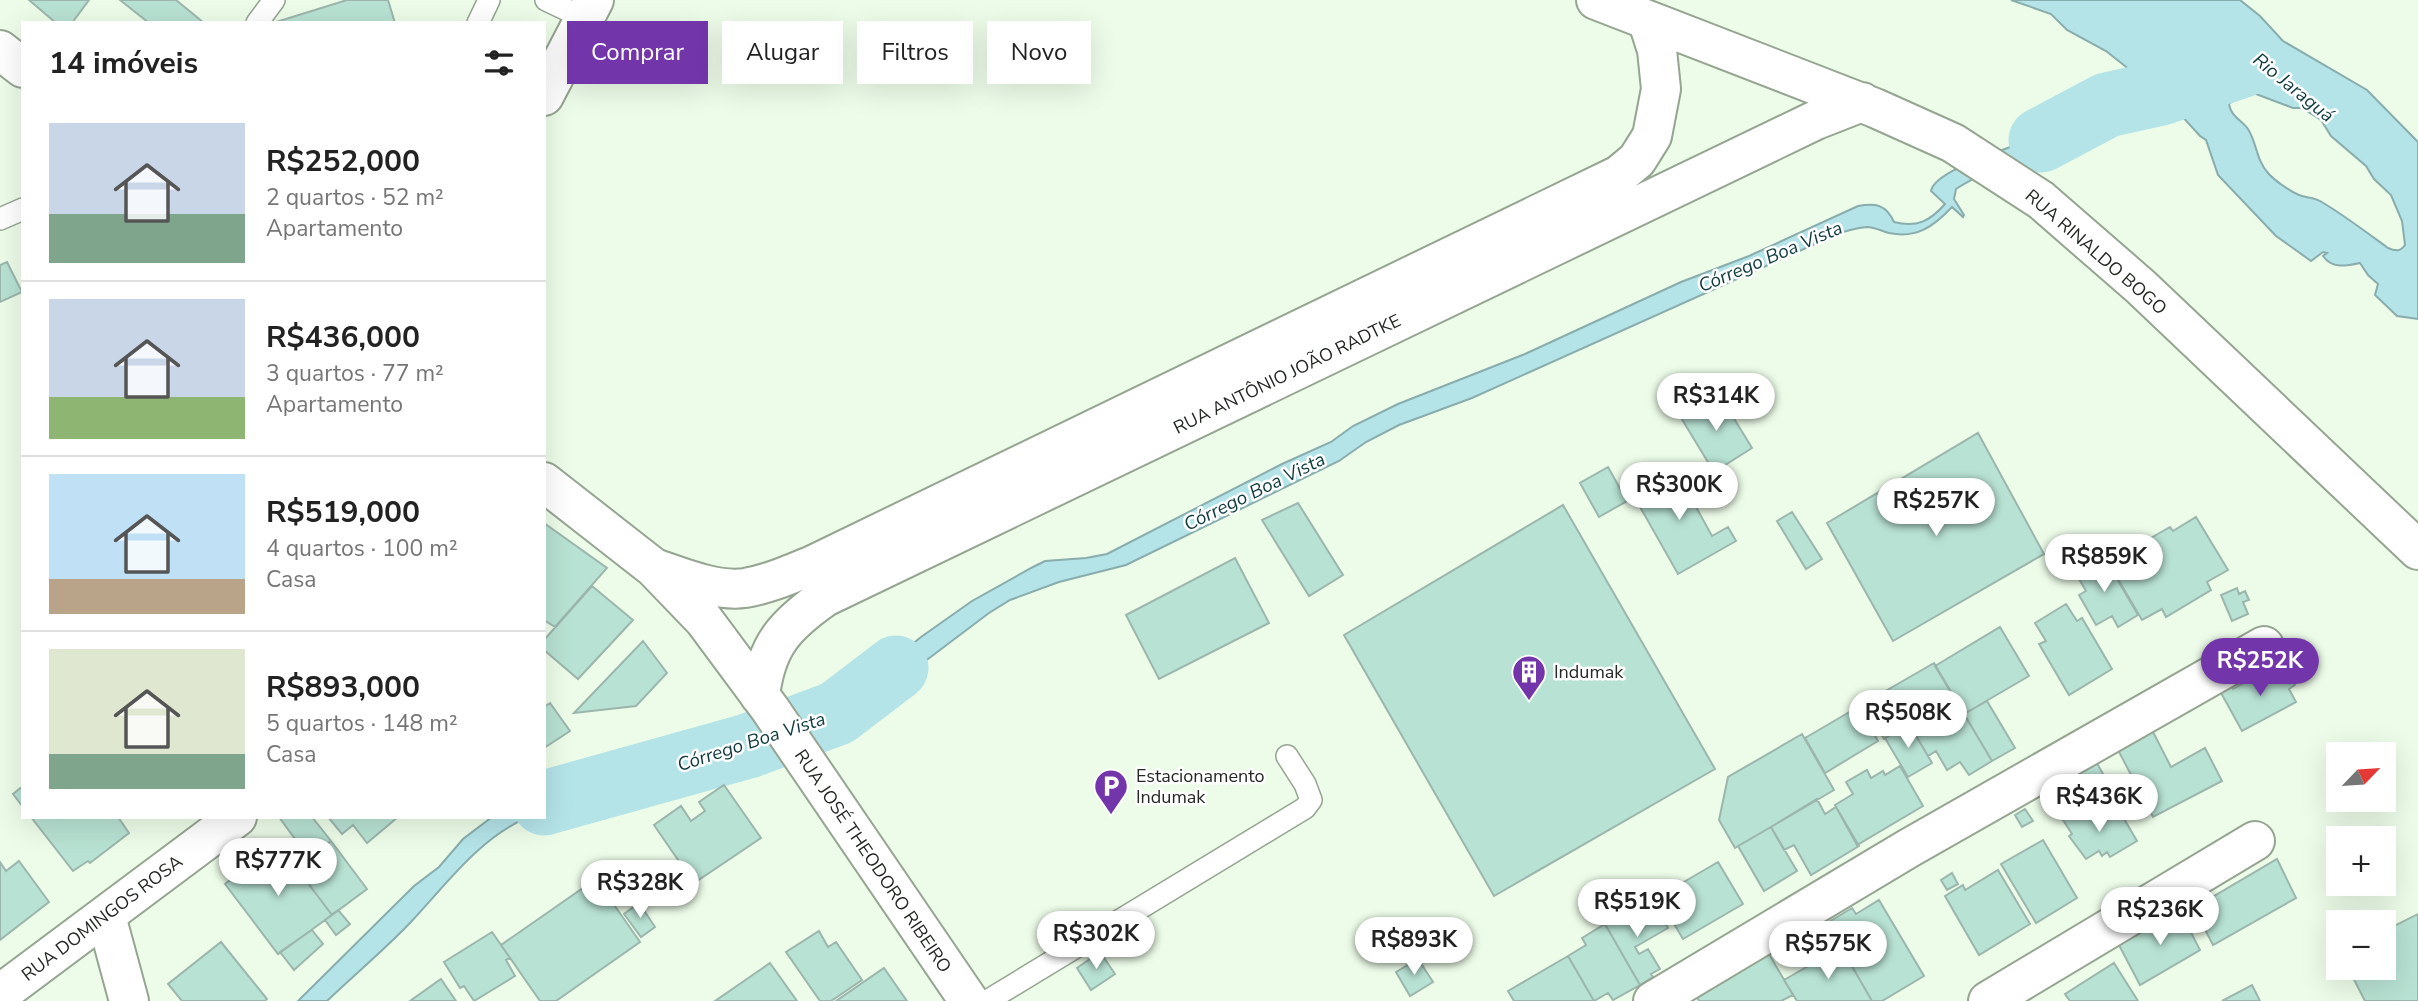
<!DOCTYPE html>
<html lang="pt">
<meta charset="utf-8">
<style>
body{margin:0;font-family:"Nunito Sans",sans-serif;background:#f6f6f6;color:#222;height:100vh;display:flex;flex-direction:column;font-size:26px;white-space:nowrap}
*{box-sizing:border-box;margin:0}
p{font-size:23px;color:#767676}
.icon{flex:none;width:38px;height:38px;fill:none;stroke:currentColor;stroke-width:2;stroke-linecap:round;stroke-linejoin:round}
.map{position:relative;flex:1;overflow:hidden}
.panel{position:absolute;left:21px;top:21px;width:525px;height:798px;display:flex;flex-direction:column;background:#fff;border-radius:0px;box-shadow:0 7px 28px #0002}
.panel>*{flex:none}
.banner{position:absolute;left:567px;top:21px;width:665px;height:63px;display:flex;gap:14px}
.needle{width:46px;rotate:65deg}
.fabs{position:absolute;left:2326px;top:742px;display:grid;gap:14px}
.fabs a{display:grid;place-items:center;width:70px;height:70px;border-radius:0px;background:#fff;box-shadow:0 7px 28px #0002;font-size:35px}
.price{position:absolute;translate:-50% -60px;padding:0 16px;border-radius:24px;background:#fff;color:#222;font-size:23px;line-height:46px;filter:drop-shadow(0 2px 4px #0008)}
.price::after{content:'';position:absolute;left:50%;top:42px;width:21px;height:16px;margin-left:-10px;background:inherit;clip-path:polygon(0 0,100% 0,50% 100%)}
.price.active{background:#7235aa;color:#fff}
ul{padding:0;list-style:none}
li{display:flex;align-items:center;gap:21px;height:175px;padding:0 28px}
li+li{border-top:2px solid #e0e0e0}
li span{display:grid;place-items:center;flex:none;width:196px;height:140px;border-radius:0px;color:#555}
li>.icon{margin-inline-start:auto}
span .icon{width:84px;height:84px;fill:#fffc;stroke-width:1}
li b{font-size:30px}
h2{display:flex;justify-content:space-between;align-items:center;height:84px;padding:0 28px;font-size:30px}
.chip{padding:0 24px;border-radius:0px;background:#fff;box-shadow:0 7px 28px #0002;font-size:24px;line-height:63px}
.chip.active{background:#7235aa;color:#fff}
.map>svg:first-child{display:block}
.water{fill:#b4e3e8;stroke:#89acad;stroke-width:2;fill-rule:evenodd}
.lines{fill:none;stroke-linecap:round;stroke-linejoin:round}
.river{stroke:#b4e3e8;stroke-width:65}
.building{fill:#b8e2d3;stroke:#9cb6ad;stroke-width:2}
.lane-casing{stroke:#96a492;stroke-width:24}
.street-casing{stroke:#96a492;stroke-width:42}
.secondary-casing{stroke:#96a492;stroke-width:42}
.lane{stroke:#fff;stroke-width:21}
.street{stroke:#fff;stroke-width:38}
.secondary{stroke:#fff;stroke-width:38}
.labels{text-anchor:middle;stroke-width:5;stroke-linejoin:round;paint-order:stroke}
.street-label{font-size:18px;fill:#242a23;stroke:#fff}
.poi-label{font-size:18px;fill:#242a23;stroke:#fff;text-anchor:start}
.water-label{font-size:19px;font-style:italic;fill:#103c40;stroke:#fff}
</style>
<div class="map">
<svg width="2418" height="1001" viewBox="0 0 2418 1001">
<rect width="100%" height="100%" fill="#edfce9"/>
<!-- water -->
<path class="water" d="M 2011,0 L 2240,0 L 2260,16 L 2283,41 L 2367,90 L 2418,142 L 2418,319 L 2397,316 L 2375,295 L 2378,284 L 2368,275 L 2360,263 C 2346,266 2332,269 2323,256 L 2327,253 L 2323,252 L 2311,261 L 2276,236 L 2218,175 L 2206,140 L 2200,136 L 2161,93 L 2138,79 L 2135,74 L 2106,51 L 2067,30 L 2051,14 ZM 2246,93 L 2256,94 L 2293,108 L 2302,108 L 2321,120 L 2331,136 L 2366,166 L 2374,179 L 2391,195 L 2402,221 L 2405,245 C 2400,252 2395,251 2388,248 C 2366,232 2344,215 2320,201 C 2314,197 2306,198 2299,195 C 2290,191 2275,181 2268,173 C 2256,160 2257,143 2248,129 C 2242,120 2231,117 2229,104 L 2240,95 Z
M 2037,137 L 2050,147 C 2019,162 1984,170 1956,189 L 1954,199 L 1964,215 L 1963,217 L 1952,207 C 1934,226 1917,239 1889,233 C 1882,231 1874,227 1867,227 C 1856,228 1845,231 1835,235 L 1472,398 L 1399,425 L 1366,442 L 1339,461 L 1126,565 L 1059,582 L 1010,600 L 989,613 L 867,705 L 828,727 L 817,709 L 858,688 L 921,637 L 972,601 L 1033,567 L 1045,561 L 1086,558 L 1107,554 L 1282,464 L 1331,442 L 1353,426 L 1398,404 L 1525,354 L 1681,282 L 1749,256 L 1858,206 C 1875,203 1886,204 1894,222 C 1917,228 1930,221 1945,204 L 1931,191 C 1935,169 2015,147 2037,137 Z
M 741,735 L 755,756 L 626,795 L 544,812 L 544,791 L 573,779 L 619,775 Z
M 492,817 L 528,817 C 478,839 446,885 409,924 C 383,951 354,975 327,1001 L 298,1001 L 414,886 L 439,867 L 463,839 Z"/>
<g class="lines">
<!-- river -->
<path class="river" d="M 2041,140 L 2107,105 L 2161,93 L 2243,65
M 544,803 L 748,746 L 837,713 L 896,668"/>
</g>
<!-- building -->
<path class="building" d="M 29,0 L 89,0 L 72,23 L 56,23 Z
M 120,0 L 176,0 L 204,23 L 149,23 Z
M 347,0 L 388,0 L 395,23 L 273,23 Z
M 7,262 L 22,292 L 0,302 L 0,265 Z
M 1719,394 L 1752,448 L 1714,472 L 1680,416 Z
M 1978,433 L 2044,554 L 1893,641 L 1827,523 Z
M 1608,467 L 1627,501 L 1599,517 L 1580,483 Z
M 1674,467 L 1712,536 L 1728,527 L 1736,541 L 1678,574 L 1631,491 Z
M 1298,503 L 1343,575 L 1309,596 L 1262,520 Z
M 1563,505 L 1715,769 L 1494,896 L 1344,635 Z
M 1792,512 L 1822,559 L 1806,569 L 1777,521 Z
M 2196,517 L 2228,570 L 2207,582 L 2211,590 L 2166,617 L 2162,609 L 2142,620 L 2111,567 L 2133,554 L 2130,550 L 2170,527 L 2173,531 Z
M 544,523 L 607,568 L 555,627 L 544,620 Z
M 2103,555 L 2138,615 L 2118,627 L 2112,616 L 2096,625 L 2079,595 L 2086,591 L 2075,572 Z
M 1235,558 L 1269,623 L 1159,679 L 1126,615 Z
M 592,586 L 633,620 L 578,679 L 544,650 L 544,640 Z
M 2237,588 L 2239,594 L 2245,591 L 2249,600 L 2243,602 L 2248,614 L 2232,621 L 2221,595 Z
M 2066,604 L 2077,621 L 2082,618 L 2112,669 L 2069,695 L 2039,644 L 2046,641 L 2035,623 Z
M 2000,627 L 2029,676 L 1964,714 L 1935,666 Z
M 643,641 L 667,673 L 636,706 L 574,713 Z
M 1934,663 L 1957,702 L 1912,729 L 1909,724 L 1884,739 L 1863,704 Z
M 2270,669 L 2274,675 L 2287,669 L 2295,685 L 2289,689 L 2296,702 L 2242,731 L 2220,691 L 2230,685 L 2233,689 Z
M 1987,701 L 2015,748 L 1992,761 L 1964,714 Z
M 1957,702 L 1992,761 L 1969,775 L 1960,762 L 1947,770 L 1936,751 L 1928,756 L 1915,734 L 1923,730 L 1920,725 Z
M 550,703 L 570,731 L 544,748 L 544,707 Z
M 1858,707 L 1878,741 L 1825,773 L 1805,738 Z
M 1909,724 L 1932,763 L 1908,777 L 1885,738 Z
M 2152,730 L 2171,767 L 2205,748 L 2222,781 L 2153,817 L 2117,748 Z
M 1802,734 L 1834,790 L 1735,848 L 1719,820 L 1728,777 Z
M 2095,760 L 2114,793 L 2097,802 L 2078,770 Z
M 1900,766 L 1923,806 L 1857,845 L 1835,805 L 1853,794 L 1846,782 L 1867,770 L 1871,778 L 1883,771 L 1885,775 Z
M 724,785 L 761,838 L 694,883 L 654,825 L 681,806 L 691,821 L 705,811 L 699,802 Z
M 23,786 L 23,807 L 13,794 Z
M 1817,799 L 1825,814 L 1836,807 L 1859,846 L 1811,875 L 1794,845 L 1784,850 L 1771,827 Z
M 2084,807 L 2087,814 L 2093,811 L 2101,824 L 2120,812 L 2137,841 L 2110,857 L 2107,852 L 2102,856 L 2099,851 L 2086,859 L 2069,836 L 2072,834 L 2063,820 Z
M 2025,809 L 2033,821 L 2022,827 L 2015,815 Z
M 31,817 L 118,817 L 129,833 L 90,863 L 88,861 L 73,871 Z
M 279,817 L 312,817 L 331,841 L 309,858 Z
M 328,817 L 398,817 L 367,843 L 353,825 L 342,834 Z
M 1771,827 L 1797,871 L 1764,891 L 1738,846 Z
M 2043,840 L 2077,898 L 2036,923 L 2001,864 Z
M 276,841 L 332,915 L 278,954 L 225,884 L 240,872 L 238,870 Z
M 331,841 L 367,889 L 332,915 L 296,867 Z
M 2277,859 L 2296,898 L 2213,945 L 2194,908 Z
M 19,861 L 49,902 L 0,940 L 0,862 L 6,871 Z
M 1718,862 L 1743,904 L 1683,939 L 1658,897 Z
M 1998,870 L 2030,924 L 1979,955 L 1945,896 L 1963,885 L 1965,890 Z
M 1952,873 L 1958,884 L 1947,890 L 1941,880 Z
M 596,879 L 640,942 L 556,1001 L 540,1001 L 501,945 Z
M 1879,900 L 1924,976 L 1882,1001 L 1872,1001 L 1827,923 L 1852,908 L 1856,914 Z
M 639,903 L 655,927 L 641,937 L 624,914 Z
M 1637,905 L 1642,913 L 1654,905 L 1668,928 L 1635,947 L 1639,954 L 1648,949 L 1660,969 L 1651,974 L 1653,977 L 1640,985 L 1605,924 Z
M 2179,909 L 2200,950 L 2140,985 L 2119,945 Z
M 338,910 L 350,924 L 336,935 L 325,920 Z
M 2418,914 L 2418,1001 L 2365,1001 L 2348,968 L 2384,968 L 2384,931 Z
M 1605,924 L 1640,985 L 1613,1000 L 1608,993 L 1594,1001 L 1568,956 L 1586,945 L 1582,938 Z
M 312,930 L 323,944 L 294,970 L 280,952 Z
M 819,931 L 828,947 L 836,942 L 862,980 L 831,1001 L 820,1001 L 786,952 Z
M 492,932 L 510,958 L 506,960 L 515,976 L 474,1001 L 464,986 L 460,988 L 444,962 Z
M 221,942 L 267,999 L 265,1001 L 182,1001 L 168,984 Z
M 1841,947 L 1872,1001 L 1797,1001 L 1784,980 Z
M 1766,949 L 1793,995 L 1781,1001 L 1699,1001 L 1695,993 Z
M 1100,952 L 1115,974 L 1091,990 L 1077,968 Z
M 1568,956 L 1594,1001 L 1514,1001 L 1508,991 Z
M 1418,959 L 1433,982 L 1410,996 L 1396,972 Z
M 770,963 L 797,1001 L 715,1001 Z
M 2114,963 L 2138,1001 L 2070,1001 L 2065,994 Z
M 884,968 L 907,1001 L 836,1001 Z
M 441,979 L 456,1001 L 410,1001 Z
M 2252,985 L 2260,1001 L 2222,1001 Z"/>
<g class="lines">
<!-- lane casing -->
<g class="lane-casing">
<path id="lane" d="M 546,0 L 584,18
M 257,23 L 274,0
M 478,23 L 489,0
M 0,219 L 23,209
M 987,1001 L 1305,808 L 1311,800 L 1305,784 L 1287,756"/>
</g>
<!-- street casing -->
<g class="street-casing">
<path id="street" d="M 106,916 L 129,1001
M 0,994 L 237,817
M 1653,1001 L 1909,848 L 2264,646
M 1988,1001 L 2255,841"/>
</g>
<!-- secondary casing -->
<g class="secondary-casing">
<path id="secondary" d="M 1596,0 L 1875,108 L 1953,143 L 2041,200 L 2141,287 L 2418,550
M 0,50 L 23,68
M 544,96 L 594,0
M 544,482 L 654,568 L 704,620 L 770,709 L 969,1001
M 654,568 C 681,577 716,592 745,588 C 769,584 791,574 813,565 L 1619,175 L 1637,160 L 1652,136 L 1661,89 L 1657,50 L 1648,22
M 760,696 C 766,645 785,625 825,597 L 1816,120 L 1862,102"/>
</g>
<!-- lane -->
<use href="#lane" class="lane"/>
<!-- street -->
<use href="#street" class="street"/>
<!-- secondary -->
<use href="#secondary" class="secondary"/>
</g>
<!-- icons -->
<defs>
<g id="building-pin" transform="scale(1.75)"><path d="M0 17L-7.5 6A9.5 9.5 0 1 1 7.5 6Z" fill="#7235aa" stroke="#fff"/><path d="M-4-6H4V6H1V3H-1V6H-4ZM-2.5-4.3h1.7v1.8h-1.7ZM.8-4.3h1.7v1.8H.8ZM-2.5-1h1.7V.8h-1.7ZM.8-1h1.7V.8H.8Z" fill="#fff"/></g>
<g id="parking-pin" transform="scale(1.75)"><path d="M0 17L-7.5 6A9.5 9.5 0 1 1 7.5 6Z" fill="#7235aa" stroke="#fff"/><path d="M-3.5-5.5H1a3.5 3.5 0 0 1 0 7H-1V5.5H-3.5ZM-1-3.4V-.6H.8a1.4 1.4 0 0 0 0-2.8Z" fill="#fff"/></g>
</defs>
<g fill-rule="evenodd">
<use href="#building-pin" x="1529" y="672"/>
<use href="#parking-pin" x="1111" y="786"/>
</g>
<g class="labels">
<!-- street labels -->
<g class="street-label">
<text transform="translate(2096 252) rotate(41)" y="6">RUA RINALDO BOGO</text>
<text transform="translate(1287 374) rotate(-26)" y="6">RUA ANTÔNIO JOÃO RADTKE</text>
<text transform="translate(873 861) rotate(56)" y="6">RUA JOSÉ THEODORO RIBEIRO</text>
<text transform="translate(102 918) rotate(-37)" y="6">RUA DOMINGOS ROSA</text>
</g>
<!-- poi labels -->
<g class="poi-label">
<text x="1554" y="678">Indumak</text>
<text x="1136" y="782">Estacionamento<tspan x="1136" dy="21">Indumak</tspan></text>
</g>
<!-- water labels -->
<g class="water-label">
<text transform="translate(2294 87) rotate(39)" y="7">Rio Jaraguá</text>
<text transform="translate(1770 256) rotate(-23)" y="7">Córrego Boa Vista</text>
<text transform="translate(1254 491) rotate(-26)" y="7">Córrego Boa Vista</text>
<text transform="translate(751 741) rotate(-18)" y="7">Córrego Boa Vista</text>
</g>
</g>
</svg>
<div class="fabs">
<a><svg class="needle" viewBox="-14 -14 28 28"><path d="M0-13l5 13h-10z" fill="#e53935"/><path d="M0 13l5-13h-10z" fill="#767676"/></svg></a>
<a>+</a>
<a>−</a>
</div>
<b class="price" style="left:1716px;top:433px">R$314K</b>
<b class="price" style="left:1679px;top:522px">R$300K</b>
<b class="price" style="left:1936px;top:538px">R$257K</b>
<b class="price" style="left:2104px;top:594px">R$859K</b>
<b class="price active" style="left:2260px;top:698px">R$252K</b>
<b class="price" style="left:1908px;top:750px">R$508K</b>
<b class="price" style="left:2099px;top:834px">R$436K</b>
<b class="price" style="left:278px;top:898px">R$777K</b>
<b class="price" style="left:640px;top:920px">R$328K</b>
<b class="price" style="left:1637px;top:939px">R$519K</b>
<b class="price" style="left:2160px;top:947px">R$236K</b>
<b class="price" style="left:1096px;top:971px">R$302K</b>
<b class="price" style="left:1414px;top:977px">R$893K</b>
<b class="price" style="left:1828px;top:981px">R$575K</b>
<div class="banner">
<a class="chip active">Comprar</a>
<a class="chip">Alugar</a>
<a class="chip">Filtros</a>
<a class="chip">Novo</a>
</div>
<section class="panel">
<h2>14 imóveis<svg class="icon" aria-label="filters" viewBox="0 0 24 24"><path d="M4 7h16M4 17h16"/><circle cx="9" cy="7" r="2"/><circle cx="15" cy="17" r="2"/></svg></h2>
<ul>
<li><span style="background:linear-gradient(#c9d6e8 65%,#7fa58c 0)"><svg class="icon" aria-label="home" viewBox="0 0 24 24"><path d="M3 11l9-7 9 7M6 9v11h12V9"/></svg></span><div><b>R$252,000</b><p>2 quartos · 52 m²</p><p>Apartamento</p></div></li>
<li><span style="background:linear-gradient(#c9d6e8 70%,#8fb573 0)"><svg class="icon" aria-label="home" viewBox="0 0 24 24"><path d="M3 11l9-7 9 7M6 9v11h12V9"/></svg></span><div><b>R$436,000</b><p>3 quartos · 77 m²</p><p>Apartamento</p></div></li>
<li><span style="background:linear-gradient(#bfe0f5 75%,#b9a48a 0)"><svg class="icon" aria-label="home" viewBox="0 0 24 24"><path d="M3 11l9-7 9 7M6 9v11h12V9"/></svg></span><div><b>R$519,000</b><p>4 quartos · 100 m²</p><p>Casa</p></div></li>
<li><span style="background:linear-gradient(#dfe7d0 75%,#7fa58c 0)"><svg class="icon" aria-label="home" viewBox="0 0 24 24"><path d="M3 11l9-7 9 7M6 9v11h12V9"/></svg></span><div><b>R$893,000</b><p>5 quartos · 148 m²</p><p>Casa</p></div></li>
</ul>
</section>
</div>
